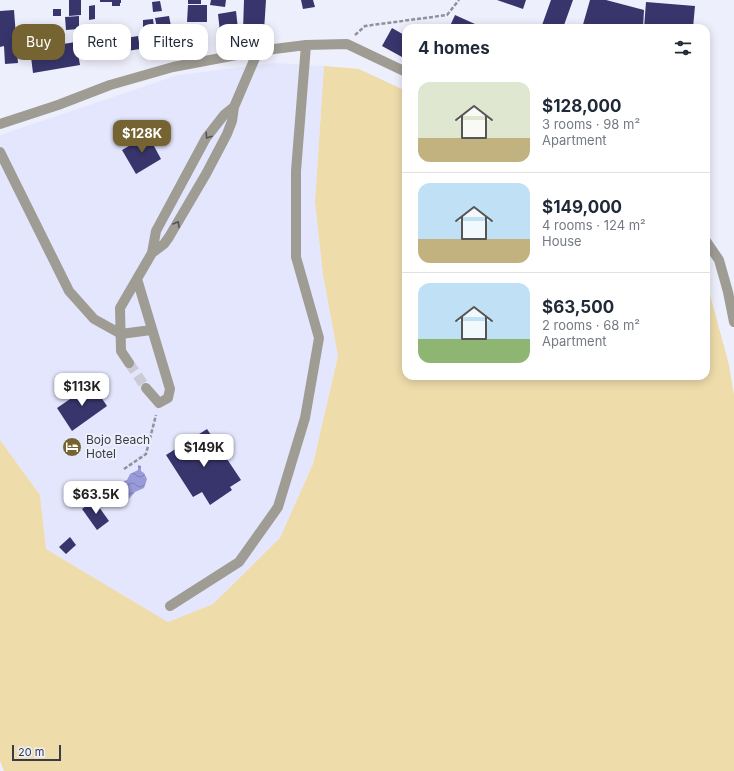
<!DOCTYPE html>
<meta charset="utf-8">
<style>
body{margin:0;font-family:Inter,sans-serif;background:#f6f6f7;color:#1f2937;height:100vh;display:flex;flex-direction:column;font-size:15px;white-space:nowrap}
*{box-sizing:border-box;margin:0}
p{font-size:13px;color:#747a83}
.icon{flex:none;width:22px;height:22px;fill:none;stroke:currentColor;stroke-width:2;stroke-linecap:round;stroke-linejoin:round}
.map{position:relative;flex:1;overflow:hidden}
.side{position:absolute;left:402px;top:24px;width:308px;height:356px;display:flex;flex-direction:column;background:#fff;border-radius:12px;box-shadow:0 2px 10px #0003}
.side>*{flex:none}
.hud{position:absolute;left:12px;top:24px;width:330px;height:36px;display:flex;gap:8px}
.scale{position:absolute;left:12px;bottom:10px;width:49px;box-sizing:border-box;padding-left:4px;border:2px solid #3a3b43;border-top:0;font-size:11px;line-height:14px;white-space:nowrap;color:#3a3b43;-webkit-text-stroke:3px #eeeffc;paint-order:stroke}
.price{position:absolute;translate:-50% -34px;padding:0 9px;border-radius:8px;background:#fff;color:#222;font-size:13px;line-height:26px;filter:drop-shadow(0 1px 2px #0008)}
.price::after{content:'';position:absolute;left:50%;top:24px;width:12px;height:9px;margin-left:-6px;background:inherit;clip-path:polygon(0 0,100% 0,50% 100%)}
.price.on{background:#756331;color:#fff}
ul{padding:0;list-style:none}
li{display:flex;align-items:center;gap:12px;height:100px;padding:0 16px}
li+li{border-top:1px solid #e0e1e3}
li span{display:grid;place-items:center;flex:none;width:112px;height:80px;border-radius:12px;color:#555}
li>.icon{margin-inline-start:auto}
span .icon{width:48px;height:48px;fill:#fffc;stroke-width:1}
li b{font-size:17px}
h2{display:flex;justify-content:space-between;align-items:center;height:48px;padding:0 16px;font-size:17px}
.pill{padding:0 14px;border-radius:12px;background:#fff;box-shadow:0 2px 10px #0003;font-size:14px;line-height:36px}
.pill.on{background:#756331;color:#fff}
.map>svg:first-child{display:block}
.built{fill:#e4e6fd}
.grass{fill:#eedcab}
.water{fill:url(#water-waves)}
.building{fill:#38356c}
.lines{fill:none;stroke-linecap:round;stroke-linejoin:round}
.minor-tunnel{stroke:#cacbd7;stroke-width:10;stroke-dasharray:10 5;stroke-linecap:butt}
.path{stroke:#90919b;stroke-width:2.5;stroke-dasharray:4 2;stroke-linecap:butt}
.minor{stroke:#9f9c94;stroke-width:10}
.oneway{stroke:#535357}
.labels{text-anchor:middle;stroke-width:4;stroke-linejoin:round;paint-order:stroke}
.poi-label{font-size:12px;fill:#3a3b43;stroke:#eeeffc;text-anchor:start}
</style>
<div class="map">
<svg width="734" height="771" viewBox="0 0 734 771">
<defs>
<pattern id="water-waves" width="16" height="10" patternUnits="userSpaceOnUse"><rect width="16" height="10" fill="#999ada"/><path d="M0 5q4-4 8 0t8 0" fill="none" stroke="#7e7fb2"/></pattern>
</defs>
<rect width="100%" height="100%" fill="#eeeffc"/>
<!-- built -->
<path class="built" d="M 275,63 L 324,66 L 315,202 L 323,275 L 338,356 L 313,464 L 281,538 L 213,604 L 168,622 L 46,549 L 40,495 L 0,440 L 0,135 L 178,75 Z"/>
<!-- grass -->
<path class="grass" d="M 324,66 L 359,69 L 406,91 L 406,376 L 706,376 L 706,280 L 729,365 L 734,395 L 734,771 L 4,771 L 0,761 L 0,440 L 40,495 L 46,549 L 168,622 L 213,604 L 280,538 L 313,464 L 338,356 L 323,275 L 315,202 Z"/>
<!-- water -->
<path class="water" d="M 138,465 L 141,466 L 141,471 L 144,473 L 147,479 L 144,488 L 135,492 L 126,502 L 122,502 L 114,494 C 115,485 119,483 127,480 L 130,474 L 138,470 Z"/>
<!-- building -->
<path class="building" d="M 69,0 L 81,0 L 81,15 L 69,16 Z
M 100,0 L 121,0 L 121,3 L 120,3 L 120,6 L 112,6 L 112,2 L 100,2 Z
M 188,0 L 201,0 L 201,4 L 188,4 Z
M 211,0 L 226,0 L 225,7 L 210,5 Z
M 244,0 L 266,0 L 264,31 L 243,30 Z
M 301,0 L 313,0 L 315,7 L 303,9 Z
M 497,0 L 526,0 L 523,9 Z
M 551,0 L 573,0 L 563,28 L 541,28 Z
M 590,0 L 606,0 L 644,10 L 643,28 L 582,28 Z
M 160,1 L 162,11 L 153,12 L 152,2 Z
M 646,2 L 695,6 L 693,28 L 644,28 Z
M 95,5 L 95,19 L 89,20 L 89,6 Z
M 188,5 L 207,5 L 207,22 L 187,22 Z
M 53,9 L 61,9 L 61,16 L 53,16 Z
M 14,10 L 18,63 L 5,64 L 4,46 L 0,47 L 0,11 Z
M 236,11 L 239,38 L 221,41 L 218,14 Z
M 455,15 L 475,24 L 473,28 L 456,28 L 450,26 Z
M 79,16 L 79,29 L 66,30 L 65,17 Z
M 169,16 L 171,26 L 157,28 L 155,18 Z
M 153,19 L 154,27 L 143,27 L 143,20 Z
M 167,28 L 169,45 L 143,48 L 141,31 Z
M 392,28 L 406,36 L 406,49 L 402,57 L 382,46 Z
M 124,31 L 126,50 L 89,54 L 88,34 Z
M 138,36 L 140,49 L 127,51 L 126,38 Z
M 76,42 L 80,65 L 33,73 L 30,49 Z
M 148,135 L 161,159 L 136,174 L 122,150 Z
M 92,384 L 107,406 L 72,431 L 57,408 Z
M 207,429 L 241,480 L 230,487 L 232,490 L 210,505 L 202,492 L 193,497 L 166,455 Z
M 94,500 L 109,521 L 97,530 L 82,509 Z
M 70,537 L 76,545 L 66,554 L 59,547 Z"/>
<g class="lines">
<!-- minor-tunnel -->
<path class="minor-tunnel" d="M 129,363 L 146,388"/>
<!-- path -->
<path class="path" d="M 355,35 L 365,26 L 447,15 L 459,0
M 124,469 L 146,454 L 156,415"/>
<!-- minor -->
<path class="minor" d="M 0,124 L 58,105 L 110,85 L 173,67 L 258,51 L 306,45 L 347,44 L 406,72
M 0,152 L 69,291 L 94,319 L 121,334 L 151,330
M 706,241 L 719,260 L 728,292 L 734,322
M 152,253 L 156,231 L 206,138 L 224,115 L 234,107
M 137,279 L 170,389 L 168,398 L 159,403 L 146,388
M 129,363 L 121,351 L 120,308 L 152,253 L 164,244 L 169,237 L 206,174 L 227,134 L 232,121 L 234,107 L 258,51
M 170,606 L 239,562 L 278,507 L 305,418 L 319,338 L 296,257 L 296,171 L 306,45"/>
</g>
<!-- one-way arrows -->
<defs><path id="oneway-chevron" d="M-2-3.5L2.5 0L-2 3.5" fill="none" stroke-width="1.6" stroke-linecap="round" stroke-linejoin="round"/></defs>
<g class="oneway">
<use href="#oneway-chevron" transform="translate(208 136) rotate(123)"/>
<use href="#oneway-chevron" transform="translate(177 224) rotate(-60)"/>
</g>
<!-- icons -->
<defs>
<g id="hotel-disc" transform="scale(1)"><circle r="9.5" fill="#756331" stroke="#eeeffc"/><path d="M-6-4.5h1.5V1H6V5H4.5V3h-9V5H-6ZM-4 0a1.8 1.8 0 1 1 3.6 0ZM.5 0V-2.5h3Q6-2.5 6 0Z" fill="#fff"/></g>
</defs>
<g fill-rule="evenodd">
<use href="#hotel-disc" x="72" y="447"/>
</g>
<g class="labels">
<!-- poi labels -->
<g class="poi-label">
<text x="86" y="444">Bojo Beach<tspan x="86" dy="14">Hotel</tspan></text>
</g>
</g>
</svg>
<div class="scale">20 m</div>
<b class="price on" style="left:142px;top:154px">$128K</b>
<b class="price" style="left:82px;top:407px">$113K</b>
<b class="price" style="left:204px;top:468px">$149K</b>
<b class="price" style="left:96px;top:515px">$63.5K</b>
<div class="hud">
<a class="pill on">Buy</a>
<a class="pill">Rent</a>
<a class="pill">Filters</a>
<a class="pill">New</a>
</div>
<section class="side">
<h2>4 homes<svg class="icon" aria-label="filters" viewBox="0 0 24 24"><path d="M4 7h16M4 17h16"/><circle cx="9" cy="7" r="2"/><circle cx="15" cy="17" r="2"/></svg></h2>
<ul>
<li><span style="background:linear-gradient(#dfe7d0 70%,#c2b280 0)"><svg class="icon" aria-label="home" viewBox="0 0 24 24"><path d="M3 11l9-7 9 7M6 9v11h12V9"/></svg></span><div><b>$128,000</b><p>3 rooms · 98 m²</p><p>Apartment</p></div></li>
<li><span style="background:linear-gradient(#bfe0f5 70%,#c2b280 0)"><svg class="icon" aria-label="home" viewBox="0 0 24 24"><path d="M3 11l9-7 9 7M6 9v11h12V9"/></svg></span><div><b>$149,000</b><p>4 rooms · 124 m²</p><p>House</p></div></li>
<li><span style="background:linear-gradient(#bfe0f5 70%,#8fb573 0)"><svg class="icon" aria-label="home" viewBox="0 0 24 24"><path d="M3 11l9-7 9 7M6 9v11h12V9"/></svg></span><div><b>$63,500</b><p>2 rooms · 68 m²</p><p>Apartment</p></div></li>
</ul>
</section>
</div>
